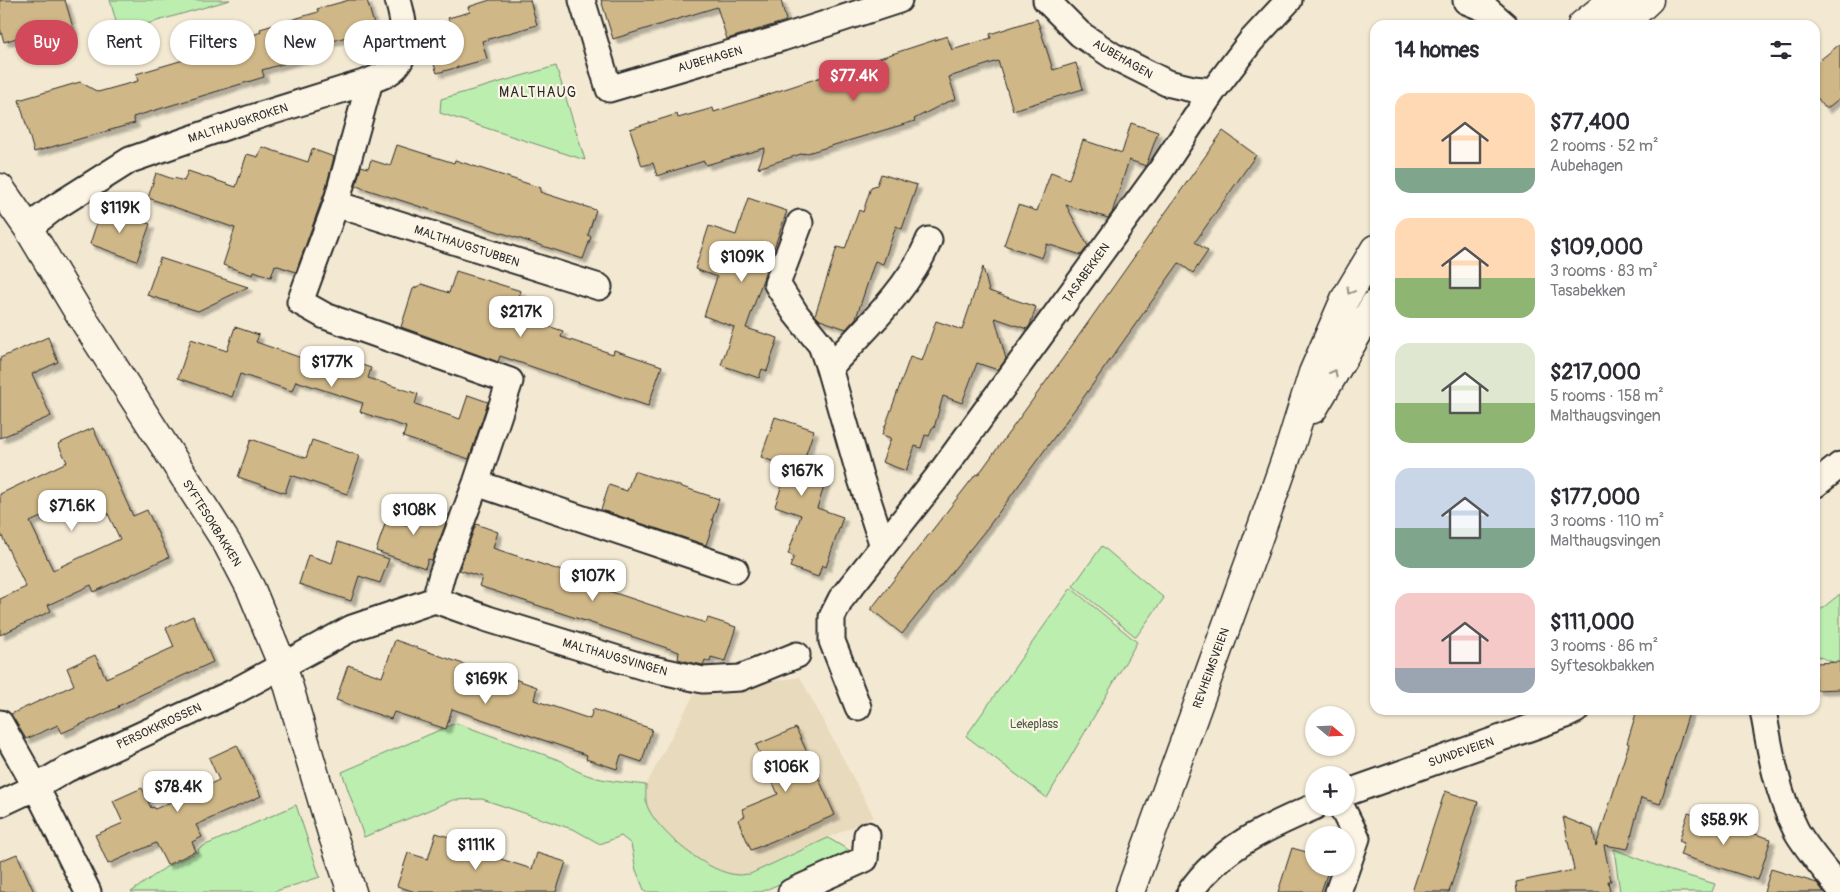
<!DOCTYPE html>
<meta charset="utf-8">
<style>
body{margin:0;font-family:Pangolin,sans-serif;background:#f7f7f7;color:#2b2b33;height:100vh;display:flex;flex-direction:column;font-size:19px;white-space:nowrap}
*{box-sizing:border-box;margin:0}
p{font-size:16px;color:#7c7c81}
.icon{flex:none;width:28px;height:28px;fill:none;stroke:currentColor;stroke-width:2;stroke-linecap:round;stroke-linejoin:round}
.map{position:relative;flex:1;overflow:hidden}
.details{position:absolute;left:1370px;top:20px;width:450px;height:695px;display:flex;flex-direction:column;background:#fff;border-radius:15px;box-shadow:0 1px 4px #0004}
.details>*{flex:none}
.guide{position:absolute;left:15px;top:20px;width:475px;height:45px;display:flex;gap:10px}
.needle{width:32px;rotate:109deg}
.controls{position:absolute;left:1305px;top:706px;display:grid;gap:10px}
.controls a{display:grid;place-items:center;width:50px;height:50px;border-radius:50%;background:#fff;box-shadow:0 1px 4px #0004;font-size:25px}
.price{position:absolute;translate:-50% -42px;padding:0 11px;border-radius:10px;background:#fff;color:#222;font-size:16px;line-height:32px;filter:drop-shadow(0 1px 2px #0008)}
.price::after{content:'';position:absolute;left:50%;top:30px;width:15px;height:11px;margin-left:-8px;background:inherit;clip-path:polygon(0 0,100% 0,50% 100%)}
.price.current{background:#d1495b;color:#fff}
ul{padding:0;list-style:none}
li{display:flex;align-items:center;gap:15px;height:125px;padding:0 25px}
li span{display:grid;place-items:center;flex:none;width:140px;height:100px;border-radius:15px;color:#555}
li>.icon{margin-inline-start:auto}
span .icon{width:60px;height:60px;fill:#fffc;stroke-width:1}
li b{font-size:21px}
h2{display:flex;justify-content:space-between;align-items:center;height:60px;padding:0 25px;font-size:21px}
.tag{padding:0 18px;border-radius:22px;background:#fff;box-shadow:0 1px 4px #0004;font-size:18px;line-height:45px}
.tag.current{background:#d1495b;color:#fff}
.map>svg:first-child{display:block}
.built{fill:#e8dabc}
.green{fill:#bbeeaf;stroke:#738c6d}
.building{fill:#cfb787;stroke:#2b2b2b;fill-rule:evenodd;filter:url(#shadow)}
.lines{fill:none;stroke-linecap:round;stroke-linejoin:round}
.street-casing{stroke:#2b2b2b;stroke-width:29}
.secondary-casing{stroke:#2b2b2b;stroke-width:31}
.primary-casing{stroke:#2b2b2b;stroke-width:31}
.street{stroke:#fcf5e5;stroke-width:25}
.secondary{stroke:#fcf5e5;stroke-width:28}
.primary{stroke:#fcf5e5;stroke-width:28}
.oneway{stroke:#949088}
.labels{text-anchor:middle;stroke-width:4.5;stroke-linejoin:round;paint-order:stroke}
.street-label{font-size:12px;fill:#2b2b2b;stroke:#fcf5e5}
.park-label{font-size:12px;fill:#4f5c4c;stroke:#fcf5e5}
.neighbourhood-label{font-size:14px;letter-spacing:1px;fill:#2b2b2b;stroke:#fcf5e5}
</style>
<div class="map">
<svg width="1840" height="892" viewBox="0 0 1840 892">
<defs>
<filter id="shadow"><feDropShadow dx="4.5" dy="4.5" stdDeviation="1" flood-color="#0004"/></filter>
</defs>
<rect width="100%" height="100%" fill="#f3e9d2"/>
<filter id="ink" filterUnits="userSpaceOnUse"><feTurbulence type="fractalNoise" baseFrequency=".02" numOctaves="2"/><feDisplacementMap in="SourceGraphic" scale="10" xChannelSelector="R" yChannelSelector="G"/><feConvolveMatrix kernelMatrix="1 2 1 2 8 2 1 2 1" color-interpolation-filters="sRGB"/></filter>
<g filter="url(#ink)">
<!-- built -->
<path class="built" d="M 800,677 L 874,817 L 750,873 L 739,875 L 730,874 L 709,865 L 682,849 L 665,832 L 647,807 L 646,785 L 694,694 Z"/>
<!-- green -->
<path class="green" d="M 110,0 L 230,0 L 119,32 Z
M 556,66 L 585,160 L 440,113 L 441,99 Z
M 1102,546 L 1164,598 L 1136,637 L 1073,586 Z
M 1071,588 L 1137,642 L 1047,798 L 966,736 Z
M 1840,594 L 1840,665 L 1815,655 L 1815,614 Z
M 456,723 L 562,761 C 586,781 616,781 646,785 C 646,792 645,802 648,808 C 660,834 709,874 739,875 C 742,875 746,874 750,874 L 828,838 L 852,852 L 761,892 L 645,892 L 636,870 L 631,844 L 621,836 L 600,844 L 575,830 L 482,799 L 453,800 L 364,837 L 342,772 Z
M 296,805 L 320,877 L 273,892 L 131,892 L 166,867 L 198,852 L 199,848 Z
M 1614,849 L 1668,870 L 1715,884 L 1712,892 L 1620,892 Z"/>
<!-- building -->
<path class="building" d="M 0,0 L 65,0 L 74,31 L 53,37 L 51,27 L 4,42 L 0,28 Z
M 349,0 L 367,0 L 375,28 L 317,46 L 320,53 L 262,70 L 264,77 L 133,117 L 135,123 L 34,152 L 19,100 L 80,82 L 98,92 L 138,81 L 136,74 L 251,40 L 250,36 L 261,32 L 260,29 L 318,12 L 317,9 Z
M 490,0 L 530,0 L 537,25 L 482,41 L 487,59 L 437,73 L 427,44 L 444,40 L 441,32 L 452,29 L 448,18 L 470,12 L 468,7 Z
M 601,0 L 781,0 L 786,21 L 727,39 L 717,7 L 613,39 Z
M 1037,19 L 1053,70 L 1076,63 L 1083,89 L 1013,110 L 998,61 L 949,77 L 956,99 L 945,103 L 914,119 L 915,121 L 804,154 L 804,153 L 758,168 L 765,148 L 706,165 L 704,161 L 657,176 L 653,163 L 642,166 L 630,129 L 677,114 L 678,118 L 713,108 L 714,112 L 947,36 L 952,50 L 991,38 L 990,34 Z
M 1840,44 L 1840,98 L 1826,109 L 1815,95 L 1815,64 Z
M 1131,123 L 1158,132 L 1146,166 L 1129,160 L 1112,213 L 1108,218 L 1066,205 L 1088,246 L 1081,255 L 1047,244 L 1042,258 L 1004,245 L 1018,205 L 1037,211 L 1051,172 L 1069,179 L 1083,140 L 1122,153 Z
M 1223,131 L 1256,155 L 1195,242 L 1208,251 L 1193,273 L 1179,263 L 1083,398 L 988,527 L 902,634 L 871,609 L 976,474 L 978,475 L 1063,358 Z
M 397,145 L 454,163 L 455,160 L 541,188 L 540,192 L 596,210 L 588,235 L 591,237 L 583,259 L 356,186 L 361,166 L 368,168 L 371,160 L 390,166 Z
M 262,147 L 308,162 L 312,149 L 334,157 L 325,191 L 296,272 L 275,265 L 271,277 L 254,271 L 253,275 L 223,265 L 235,228 L 148,198 L 156,173 L 173,179 L 174,178 L 184,181 L 188,171 L 236,187 L 247,154 L 258,157 Z
M 881,174 L 917,185 L 902,229 L 896,226 L 883,264 L 875,261 L 856,318 L 846,329 L 820,320 L 815,315 L 837,247 L 845,249 L 859,210 L 863,212 L 871,187 L 877,185 Z
M 748,198 L 787,211 L 746,328 L 778,338 L 767,371 L 762,369 L 759,378 L 721,365 L 734,327 L 704,316 L 717,277 L 695,269 L 709,226 L 736,235 Z
M 102,207 L 150,224 L 137,261 L 90,244 Z
M 160,258 L 248,287 L 198,311 L 147,295 Z
M 983,267 L 989,291 L 1036,307 L 1030,325 L 1027,329 L 995,318 L 1006,359 L 998,370 L 977,363 L 962,403 L 943,396 L 934,428 L 932,428 L 929,436 L 925,435 L 921,448 L 915,446 L 906,471 L 882,462 L 891,438 L 882,435 L 910,357 L 922,361 L 936,321 L 962,330 Z
M 456,271 L 521,291 L 512,314 L 563,331 L 561,337 L 613,354 L 614,350 L 662,366 L 648,406 L 500,356 L 498,362 L 401,327 L 413,289 L 422,284 L 449,293 Z
M 235,327 L 259,335 L 256,342 L 313,362 L 317,350 L 371,368 L 368,378 L 418,394 L 415,404 L 460,419 L 468,395 L 488,402 L 469,459 L 403,437 L 406,427 L 360,412 L 363,403 L 296,381 L 292,391 L 240,374 L 232,397 L 178,378 L 191,339 L 227,351 Z
M 48,337 L 58,362 L 32,374 L 51,416 L 0,438 L 0,358 Z
M 775,417 L 814,430 L 801,469 L 827,478 L 817,508 L 843,517 L 826,567 L 822,565 L 818,577 L 790,567 L 794,556 L 788,554 L 801,515 L 775,506 L 788,467 L 761,457 Z
M 93,428 L 133,516 L 147,510 L 169,557 L 94,592 L 91,585 L 48,605 L 51,611 L 0,635 L 0,599 L 26,587 L 0,532 L 0,494 L 67,462 L 58,444 ZM 97,491 L 120,539 L 53,570 L 30,522 Z
M 251,439 L 306,458 L 312,440 L 360,456 L 347,494 L 291,475 L 285,493 L 238,477 Z
M 634,471 L 719,499 L 712,520 L 714,521 L 706,545 L 601,510 L 609,485 L 627,491 Z
M 413,503 L 449,515 L 432,560 L 428,559 L 425,568 L 376,551 L 387,518 L 406,525 Z
M 476,524 L 498,532 L 493,548 L 607,586 L 606,590 L 663,609 L 706,623 L 708,618 L 736,627 L 725,661 L 711,657 L 710,662 L 705,660 L 703,665 L 689,662 L 678,659 L 679,652 L 479,586 L 482,577 L 459,570 Z
M 338,542 L 389,559 L 380,583 L 359,576 L 351,601 L 299,584 L 308,555 L 332,563 Z
M 193,616 L 213,662 L 134,698 L 134,699 L 118,706 L 119,707 L 62,733 L 58,725 L 26,739 L 11,714 L 74,685 L 67,668 L 95,655 L 106,678 L 174,647 L 166,628 Z
M 395,640 L 466,665 L 464,672 L 503,685 L 506,676 L 537,687 L 534,700 L 590,719 L 593,709 L 652,729 L 642,762 L 621,755 L 617,769 L 586,759 L 587,755 L 452,709 L 446,729 L 394,712 L 391,719 L 336,700 L 348,665 L 382,677 Z
M 1840,662 L 1840,689 L 1815,690 L 1815,663 Z
M 1637,710 L 1690,710 L 1660,804 L 1641,798 L 1628,849 L 1604,845 L 1611,881 L 1608,881 L 1610,892 L 1517,892 L 1516,882 L 1574,870 L 1563,817 L 1593,829 L 1596,846 L 1629,744 L 1627,743 Z
M 796,728 L 835,815 L 751,850 L 738,820 L 745,816 L 742,809 L 778,794 L 756,745 Z
M 237,745 L 261,796 L 196,825 L 202,837 L 192,842 L 196,851 L 167,865 L 156,843 L 108,864 L 95,835 L 123,823 L 113,801 L 142,788 L 151,808 L 154,807 L 155,809 L 219,780 L 209,758 Z
M 1445,791 L 1478,802 L 1449,892 L 1412,892 Z
M 1688,813 L 1771,839 L 1758,880 L 1680,855 L 1684,843 L 1679,841 Z
M 436,833 L 465,842 L 464,845 L 479,850 L 479,852 L 532,869 L 537,853 L 566,862 L 556,892 L 415,892 L 397,886 L 408,853 L 428,859 Z
M 1292,848 L 1314,854 L 1314,868 L 1329,868 L 1321,892 L 1278,892 Z
M 17,854 L 34,892 L 0,892 L 0,861 Z
M 1771,869 L 1817,883 L 1824,892 L 1764,892 Z"/>
<g class="lines">
<!-- street casing -->
<g class="street-casing">
<path id="street" d="M 582,0 L 609,89 L 782,38 L 899,0
M 1046,0 L 1080,34 L 1113,56 L 1167,83 L 1193,89 L 1213,91
M 1466,1 L 1488,10 L 1505,25
M 370,81 L 336,204 L 300,302 L 325,316 L 510,381 L 476,483 L 442,574 L 435,600
M 336,204 L 599,287
M 800,223 L 777,284 L 796,314 L 821,345 L 829,368
M 28,228 L 54,208 L 130,160 L 248,119 L 370,81 C 376,78 383,76 388,73 C 413,58 404,22 398,0
M 476,483 L 735,570
M 1815,485 L 1840,465
M 883,546 L 860,476 L 829,368 C 863,331 911,287 929,240
M 858,707 L 832,641 L 832,617 L 841,599 L 936,479 L 1161,170 L 1213,91 L 1251,41 L 1289,0
M 1763,710 C 1770,750 1777,793 1796,830 C 1805,847 1827,872 1840,889
M 0,723 L 36,787 L 88,892
M 1346,793 L 1566,715 L 1576,710
M 0,804 L 36,787 L 67,769 L 232,693 L 352,628 L 435,600 L 488,619 L 644,667 L 703,680 L 740,678 L 797,655
M 791,892 L 865,859 L 867,835
M 1190,892 C 1221,847 1266,828 1314,807
M 1338,892 L 1357,838 L 1342,808"/>
</g>
<!-- secondary casing -->
<g class="secondary-casing">
<path id="secondary" d="M 0,188 L 28,228 L 76,308 L 228,545 L 251,589 L 282,664 L 332,833 L 352,892"/>
</g>
<!-- primary casing -->
<g class="primary-casing">
<path id="primary" d="M 1582,25 L 1613,0
M 1622,25 L 1649,0
M 1313,409 L 1375,304
M 1130,892 L 1254,550 L 1291,444 L 1313,373 L 1345,299 L 1375,249"/>
</g>
<!-- street -->
<use href="#street" class="street"/>
<!-- secondary -->
<use href="#secondary" class="secondary"/>
<!-- primary -->
<use href="#primary" class="primary"/>
</g>
<!-- one-way arrows -->
<defs><path id="oneway-chevron" d="M-2-3.5L2.5 0L-2 3.5" fill="none" stroke-width="1.6" stroke-linecap="round" stroke-linejoin="round" transform="scale(1.25)"/></defs>
<g class="oneway">
<use href="#oneway-chevron" transform="translate(1350 291) rotate(121)"/>
<use href="#oneway-chevron" transform="translate(1334 373) rotate(-61)"/>
</g>
</g>
<g class="labels">
<!-- street labels -->
<g class="street-label">
<text transform="translate(710 59) rotate(-16)" y="4">AUBEHAGEN</text>
<text transform="translate(1123 59) rotate(30)" y="4">AUBEHAGEN</text>
<text transform="translate(238 123) rotate(-18)" y="4">MALTHAUGKROKEN</text>
<text transform="translate(467 246) rotate(18)" y="4">MALTHAUGSTUBBEN</text>
<text transform="translate(1086 273) rotate(-54)" y="4">TASABEKKEN</text>
<text transform="translate(212 523) rotate(58)" y="4">SYFTESOKBAKKEN</text>
<text transform="translate(615 657) rotate(16)" y="4">MALTHAUGSVINGEN</text>
<text transform="translate(1211 668) rotate(-70)" y="4">REVHEIMSVEIEN</text>
<text transform="translate(159 726) rotate(-25)" y="4">PERSOKKROSSEN</text>
<text transform="translate(1461 752) rotate(-19)" y="4">SUNDEVEIEN</text>
</g>
<!-- park labels -->
<g class="park-label">
<text x="1034" y="728">Lekeplass</text>
</g>
<!-- neighbourhood labels -->
<g class="neighbourhood-label">
<text x="538" y="97">MALTHAUG</text>
</g>
</g>
</svg>
<div class="controls">
<a><svg class="needle" viewBox="-14 -14 28 28"><path d="M0-13l5 13h-10z" fill="#e53935"/><path d="M0 13l5-13h-10z" fill="#7c7c81"/></svg></a>
<a>+</a>
<a>−</a>
</div>
<b class="price current" style="left:854px;top:102px">$77.4K</b>
<b class="price" style="left:120px;top:234px">$119K</b>
<b class="price" style="left:742px;top:283px">$109K</b>
<b class="price" style="left:521px;top:338px">$217K</b>
<b class="price" style="left:332px;top:388px">$177K</b>
<b class="price" style="left:802px;top:497px">$167K</b>
<b class="price" style="left:72px;top:532px">$71.6K</b>
<b class="price" style="left:414px;top:536px">$108K</b>
<b class="price" style="left:593px;top:602px">$107K</b>
<b class="price" style="left:486px;top:705px">$169K</b>
<b class="price" style="left:786px;top:793px">$106K</b>
<b class="price" style="left:178px;top:813px">$78.4K</b>
<b class="price" style="left:1724px;top:846px">$58.9K</b>
<b class="price" style="left:476px;top:871px">$111K</b>
<div class="guide">
<a class="tag current">Buy</a>
<a class="tag">Rent</a>
<a class="tag">Filters</a>
<a class="tag">New</a>
<a class="tag">Apartment</a>
</div>
<section class="details">
<h2>14 homes<svg class="icon" aria-label="filters" viewBox="0 0 24 24"><path d="M4 7h16M4 17h16"/><circle cx="9" cy="7" r="2"/><circle cx="15" cy="17" r="2"/></svg></h2>
<ul>
<li><span style="background:linear-gradient(#ffd9b3 75%,#7fa58c 0)"><svg class="icon" aria-label="home" viewBox="0 0 24 24"><path d="M3 11l9-7 9 7M6 9v11h12V9"/></svg></span><div><b>$77,400</b><p>2 rooms · 52 m²</p><p>Aubehagen</p></div></li>
<li><span style="background:linear-gradient(#ffd9b3 60%,#8fb573 0)"><svg class="icon" aria-label="home" viewBox="0 0 24 24"><path d="M3 11l9-7 9 7M6 9v11h12V9"/></svg></span><div><b>$109,000</b><p>3 rooms · 83 m²</p><p>Tasabekken</p></div></li>
<li><span style="background:linear-gradient(#dfe7d0 60%,#8fb573 0)"><svg class="icon" aria-label="home" viewBox="0 0 24 24"><path d="M3 11l9-7 9 7M6 9v11h12V9"/></svg></span><div><b>$217,000</b><p>5 rooms · 158 m²</p><p>Malthaugsvingen</p></div></li>
<li><span style="background:linear-gradient(#c9d6e8 60%,#7fa58c 0)"><svg class="icon" aria-label="home" viewBox="0 0 24 24"><path d="M3 11l9-7 9 7M6 9v11h12V9"/></svg></span><div><b>$177,000</b><p>3 rooms · 110 m²</p><p>Malthaugsvingen</p></div></li>
<li><span style="background:linear-gradient(#f6c9c9 75%,#9aa5b1 0)"><svg class="icon" aria-label="home" viewBox="0 0 24 24"><path d="M3 11l9-7 9 7M6 9v11h12V9"/></svg></span><div><b>$111,000</b><p>3 rooms · 86 m²</p><p>Syftesokbakken</p></div></li>
</ul>
</section>
</div>
